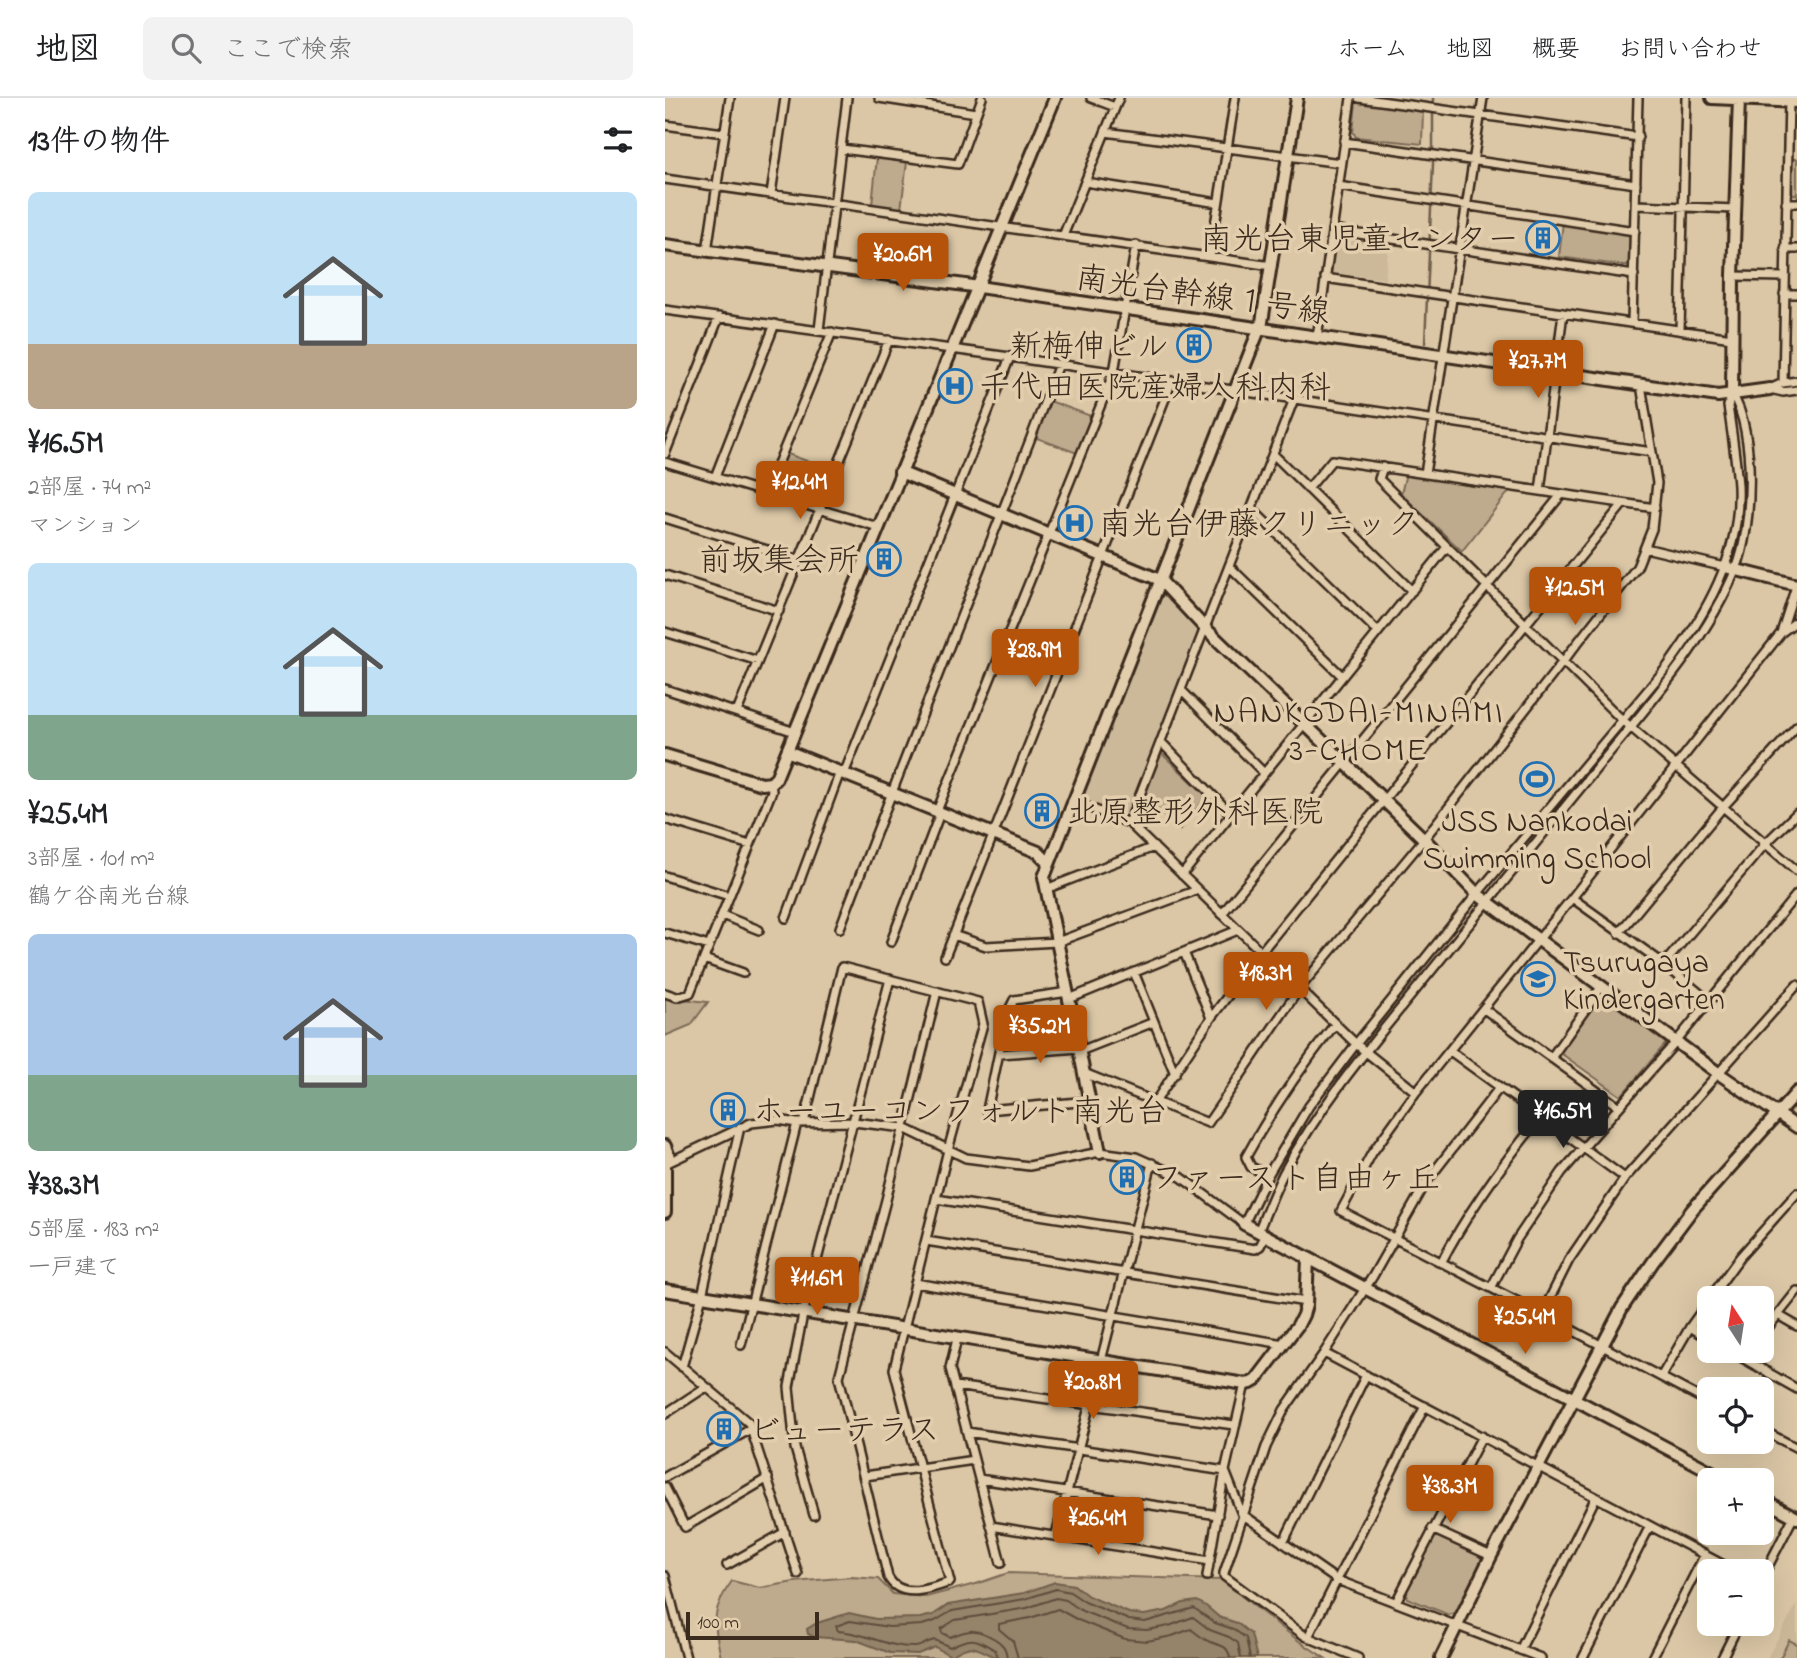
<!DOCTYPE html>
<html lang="ja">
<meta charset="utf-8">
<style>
body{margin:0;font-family:"Indie Flower","Klee One",sans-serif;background:#f2f2f2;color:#202124;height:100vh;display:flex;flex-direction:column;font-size:26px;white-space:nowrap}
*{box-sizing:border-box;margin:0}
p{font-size:23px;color:#757577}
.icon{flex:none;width:38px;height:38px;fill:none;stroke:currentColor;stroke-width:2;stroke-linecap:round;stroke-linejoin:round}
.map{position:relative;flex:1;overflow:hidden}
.drawer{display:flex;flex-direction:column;background:#fff;width:665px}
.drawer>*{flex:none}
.needle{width:46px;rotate:348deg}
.fabs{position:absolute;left:1032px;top:1188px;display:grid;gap:14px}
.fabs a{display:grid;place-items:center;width:77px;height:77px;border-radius:10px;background:#fff;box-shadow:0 7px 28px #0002;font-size:35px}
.scale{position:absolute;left:21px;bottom:18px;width:133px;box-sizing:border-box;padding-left:7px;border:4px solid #3b2a1e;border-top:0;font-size:19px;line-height:24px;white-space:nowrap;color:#3b2a1e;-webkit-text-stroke:5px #e2ceac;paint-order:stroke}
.price{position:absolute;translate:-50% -60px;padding:0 16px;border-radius:7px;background:#b45309;color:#fff;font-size:23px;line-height:46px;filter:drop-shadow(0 2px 4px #0008)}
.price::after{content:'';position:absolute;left:50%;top:42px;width:21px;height:16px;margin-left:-10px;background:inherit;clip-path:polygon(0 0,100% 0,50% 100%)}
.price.current{background:#222;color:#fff}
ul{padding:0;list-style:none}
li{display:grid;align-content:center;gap:14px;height:371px;padding:0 28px}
li span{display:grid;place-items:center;height:217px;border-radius:10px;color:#555}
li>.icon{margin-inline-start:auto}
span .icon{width:126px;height:126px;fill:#fffc;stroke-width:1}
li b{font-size:30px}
h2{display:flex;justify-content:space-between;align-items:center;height:84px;padding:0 28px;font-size:30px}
header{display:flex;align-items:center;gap:42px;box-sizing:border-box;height:98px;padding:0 35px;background:#fff;border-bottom:2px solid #e0e0e0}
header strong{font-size:33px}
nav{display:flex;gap:38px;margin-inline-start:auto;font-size:24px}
.search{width:490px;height:63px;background:#f2f2f2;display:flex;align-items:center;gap:18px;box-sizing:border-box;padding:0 24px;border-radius:10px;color:#757577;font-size:26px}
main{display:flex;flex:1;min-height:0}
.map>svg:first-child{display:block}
.built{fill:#ccb99a}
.green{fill:#beaa8d;stroke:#7c6a56;stroke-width:2}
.water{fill:#95836a;stroke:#715f4c;stroke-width:2}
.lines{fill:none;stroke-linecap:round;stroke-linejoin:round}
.shore{stroke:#5f4e3c;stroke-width:2}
.stream{stroke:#715f4c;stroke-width:2.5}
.street-casing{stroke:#3b2a1e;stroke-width:12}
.secondary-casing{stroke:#3b2a1e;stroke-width:16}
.street{stroke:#e2ceac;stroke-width:7}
.secondary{stroke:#e2ceac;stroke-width:10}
.labels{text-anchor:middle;stroke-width:7;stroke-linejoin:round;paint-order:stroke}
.poi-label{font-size:32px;fill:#3b2a1e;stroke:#e2ceac;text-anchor:start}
.street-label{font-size:32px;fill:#3b2a1e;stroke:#e2ceac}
.neighbourhood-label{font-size:33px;letter-spacing:2px;fill:#3b2a1e;stroke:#e2ceac}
</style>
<header>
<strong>地図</strong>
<div class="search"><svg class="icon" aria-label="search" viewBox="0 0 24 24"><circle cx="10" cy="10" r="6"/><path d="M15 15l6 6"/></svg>ここで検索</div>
<nav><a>ホーム</a><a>地図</a><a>概要</a><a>お問い合わせ</a></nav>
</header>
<main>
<section class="drawer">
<h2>13件の物件<svg class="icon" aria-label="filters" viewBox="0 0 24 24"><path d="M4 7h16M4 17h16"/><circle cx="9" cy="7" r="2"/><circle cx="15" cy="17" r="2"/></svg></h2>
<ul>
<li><span style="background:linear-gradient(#bfe0f5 70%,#b9a48a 0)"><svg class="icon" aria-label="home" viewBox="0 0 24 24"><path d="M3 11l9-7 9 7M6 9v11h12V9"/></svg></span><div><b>¥16.5M</b><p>2部屋 · 74 m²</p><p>マンション</p></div></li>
<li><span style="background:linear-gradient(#bfe0f5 70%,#7fa58c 0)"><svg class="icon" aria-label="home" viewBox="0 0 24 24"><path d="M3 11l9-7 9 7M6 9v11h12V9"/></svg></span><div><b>¥25.4M</b><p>3部屋 · 101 m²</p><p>鶴ケ谷南光台線</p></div></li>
<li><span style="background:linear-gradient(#a9c7e8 65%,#7fa58c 0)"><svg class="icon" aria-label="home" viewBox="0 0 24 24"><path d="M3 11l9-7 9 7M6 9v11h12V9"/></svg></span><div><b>¥38.3M</b><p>5部屋 · 183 m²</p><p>一戸建て</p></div></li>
</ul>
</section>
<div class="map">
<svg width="1132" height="1560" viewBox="0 0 1132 1560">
<rect width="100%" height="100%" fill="#dbc7a6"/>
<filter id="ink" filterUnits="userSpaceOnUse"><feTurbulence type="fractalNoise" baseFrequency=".0143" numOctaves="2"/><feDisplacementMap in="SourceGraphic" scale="14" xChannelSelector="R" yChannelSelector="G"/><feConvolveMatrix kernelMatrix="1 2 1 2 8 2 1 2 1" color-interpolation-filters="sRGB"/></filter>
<g filter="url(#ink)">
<!-- built -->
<path class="built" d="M 673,136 L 719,143 L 723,153 L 720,181 L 667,175 L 664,166 L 667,140 Z
M 494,495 L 498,495 L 535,530 L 536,534 L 464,716 L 459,717 L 416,700 L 415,696 Z
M 1132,1506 L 1132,1560 L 1102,1560 Z"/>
<!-- green -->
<path class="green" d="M 691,4 L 758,12 L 757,46 L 691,39 L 688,34 Z
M 212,59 L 242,64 L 236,111 L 207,107 Z
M 1127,61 L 1132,61 L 1132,97 L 1126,96 Z
M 898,124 L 960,133 L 965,138 L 965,165 L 960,168 L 894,159 Z
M 382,302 L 426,318 L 412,355 L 369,339 Z
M 120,355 L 164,371 L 155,399 L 147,402 L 110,391 L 107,386 Z
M 741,375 L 846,391 L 797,453 L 736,396 Z
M 495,654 L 542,698 L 515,732 L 478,699 Z
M 938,893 L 1003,943 L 956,998 L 894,954 Z
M 0,899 L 43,904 L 26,927 L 0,938 Z
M 773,1437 L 814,1456 L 817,1463 L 793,1514 L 784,1517 L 742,1500 L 742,1489 L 767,1440 Z
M 343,1475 L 556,1482 L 634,1543 L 660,1560 L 56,1560 C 49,1525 45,1513 67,1483 L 95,1490 L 129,1484 L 186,1479 L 213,1481 L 228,1496 L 261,1499 L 314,1485 Z
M 1124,1542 L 1132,1546 L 1132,1560 L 1115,1560 Z"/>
<!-- water -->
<path class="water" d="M 390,1484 L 409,1487 L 423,1498 L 464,1515 L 479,1517 L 501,1513 L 518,1505 L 532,1503 L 541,1508 L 554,1519 L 572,1525 L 586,1536 L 592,1560 L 333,1560 C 310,1551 310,1542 286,1558 L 270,1549 L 253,1556 L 225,1555 L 191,1542 L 149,1539 L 143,1536 L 142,1531 L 152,1525 L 184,1515 L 211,1521 L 255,1520 L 268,1517 L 283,1507 L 359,1495 Z"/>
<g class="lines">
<!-- shore -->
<path class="shore" d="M 333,1560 L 330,1552 C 310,1540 307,1538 285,1549 L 270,1542 C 262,1543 257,1549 250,1549 C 222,1550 200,1534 173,1533 L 171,1528 L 185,1523 L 224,1529 L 257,1527 L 270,1523 L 287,1513 L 360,1501 L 391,1491 L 405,1494 L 420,1504 L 464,1522 L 480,1524 L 529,1510 L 550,1525 L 568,1531 L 581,1540 L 585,1560
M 342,1560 C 341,1550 338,1546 330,1541 C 311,1530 305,1531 285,1539 L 277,1535 L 276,1531 L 290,1522 L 362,1510 L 391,1500 L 401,1502 L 417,1513 L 463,1531 L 482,1532 L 504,1528 L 528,1519 L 545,1532 L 564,1539 L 573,1545 L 576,1560
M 353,1560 L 348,1543 L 334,1531 L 334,1526 L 365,1520 L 393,1511 L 413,1522 L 460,1541 L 482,1543 L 507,1538 L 526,1531 C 531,1535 538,1541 545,1544 C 556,1548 563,1547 565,1560"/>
<!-- stream -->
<path class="stream" d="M 760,245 L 768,66 L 768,0"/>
<!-- street casing -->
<g class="street-casing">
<path id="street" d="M 214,0 L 311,15
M 426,0 L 450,9
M 694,0 L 973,39
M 0,27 L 59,35
M 440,34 L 676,65
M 679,44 L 971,86
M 177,51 L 293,66 L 317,0
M 0,81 L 607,168
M 420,84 L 553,105
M 673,88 L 970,133
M 106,96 L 120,0
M 1121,105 L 1132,105
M 971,107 L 1070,111
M 667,132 L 969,177
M 398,138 L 454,0
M 1120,151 L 1132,151
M 42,153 L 65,0
M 545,159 L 570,0
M 1068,178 L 1119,179
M 660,180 L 1067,240
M 1119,196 L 1132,196
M 0,212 L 345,259 L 987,354
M 967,225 L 973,0
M 154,232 L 182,0
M 1015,232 L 1021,0
M 652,240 L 686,0
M 1118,285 L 1124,1
M 1105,291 L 1118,285 L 1132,283
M 1105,291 L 1118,294 L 1132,292
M 0,356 L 54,219
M 608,356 L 747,493
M 0,364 L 213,429
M 718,369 L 714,381 L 953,618 L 1132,773
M 760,376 L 818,0
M 50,379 L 110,226
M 643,391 L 667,362 L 990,410
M 875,393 L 898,215
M 101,395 L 167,234
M 587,411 L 713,534
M 0,420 L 134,462
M 980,450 L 1060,469
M 564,468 L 677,578
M 0,477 L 114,513
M 0,534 L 93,563
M 1117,534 L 1132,523
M 0,591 L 130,634
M 516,592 L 599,675
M 72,614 L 224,242
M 496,644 L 566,716
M 179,676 L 345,259
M 407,703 L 464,725 L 691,946 L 751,994
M 272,713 L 449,274 L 471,147
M 0,721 L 85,747
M 464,725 L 629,301
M 517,777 L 782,449
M 0,778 L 64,798
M 381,791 L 489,749
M 907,800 L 999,866 L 1044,903
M 557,816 L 896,397
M 57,817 L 94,832
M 121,820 L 175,674
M 175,830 C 246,641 323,455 394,266
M 0,835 L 44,848
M 954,835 L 1058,709 L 1132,628
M 288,837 L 321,848 L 392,844 L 532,792
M 226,844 L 275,715
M 519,854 L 546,920
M 280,859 L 507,283
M 39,861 L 78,875
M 999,866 L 1100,746 L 1132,715
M 469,874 L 510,976
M 403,894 L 349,902 L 342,916 L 322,1012 L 425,1003
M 0,895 L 12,899 L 25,895 L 107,693 L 106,685
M 404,901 L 573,832
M 819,911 L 954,1009
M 415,953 L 489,924
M 785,953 L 960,1080
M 335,956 L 414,950
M 886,960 L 937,888
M 419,975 L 543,1025 L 634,891 L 759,741 L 972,469 L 987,431 L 992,385 L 976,287
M 490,1004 L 546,920 L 596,854 L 958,406
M 139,1025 L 177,869 L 313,904 L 318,926 L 283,1052 L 229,1271 L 285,1484 C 266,1491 235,1502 223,1479 L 174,1279 L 221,1102 L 272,893
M 2,1065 L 86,1025 L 113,1022 L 132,1025 L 189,1024 L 239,1030 L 301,1060 L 364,1068 L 435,1054 L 471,1059 L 516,1079 L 579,1126 L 603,1077 L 644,1008 L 691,946 L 812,796 L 1002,569 C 1041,516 1076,457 1073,388 C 1071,361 1067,335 1063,308 L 1067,296
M 603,1077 L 586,1069 L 581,1059 C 607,1011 636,969 670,926
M 271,1101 L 590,1151 L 595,1148 L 600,1138
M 593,1134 C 601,1115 609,1094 618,1076 C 659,999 717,934 771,867 C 826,800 880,733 935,666 C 984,606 1041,544 1071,471 C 1088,431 1091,332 1067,296
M 261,1143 L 641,1204
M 776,1165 C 804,1111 838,1065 876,1019
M 250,1185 L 619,1246
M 826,1190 L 852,1141 L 897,1074 L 1011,944 L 1132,796
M 1045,1200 L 1075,1159 L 1132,1095
M 877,1216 L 904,1162 L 960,1080 L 1132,887
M 1113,1217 L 1132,1228
M 1025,1229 L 1045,1241
M 1097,1237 L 1132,1193
M 292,1241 L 285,1270 L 336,1465
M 76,1247 L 132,1025
M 1065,1253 L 1132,1291
M 0,1254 L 84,1325 L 133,1476
M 659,1255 L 1072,1474
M 17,1269 L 37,1198 L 75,1029
M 996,1279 L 1025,1229 L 1045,1201
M 290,1288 L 569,1327
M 1045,1305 L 877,1216 L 676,1113 L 707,1055 L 751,994 L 907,800 L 1116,535 L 1132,485
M 0,1316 L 41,1289
M 1097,1332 L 1132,1350
M 302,1334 L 560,1373 L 577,1416 L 672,1482 L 876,1560
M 200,1378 L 309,1362
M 0,1379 L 86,1331
M 314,1381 L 553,1417
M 0,1389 L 20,1429 L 103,1380
M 149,1417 L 130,1350 L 124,1289 L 138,1216 L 225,881
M 326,1428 L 545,1463
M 767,1431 L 826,1458
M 391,1437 L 487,1065
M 618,1445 L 701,1277
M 62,1467 L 120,1434
M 0,1478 L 21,1560
M 542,1478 L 560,1373 L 580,1286
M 1097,1480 L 1129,1418
M 731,1504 L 817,1338
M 643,1539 L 760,1308
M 855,1552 L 931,1399
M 693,1560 L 640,1538 L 559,1478 L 559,1475 L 601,1349 L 619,1312 L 659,1255 L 708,1178 L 762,1083 L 835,989
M 918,1560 L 985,1428
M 987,1560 L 1040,1456
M 1057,1560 L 1074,1526"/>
</g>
<!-- secondary casing -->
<g class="secondary-casing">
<path id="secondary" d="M 1047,0 L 1132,4
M 0,147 L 300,187 L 1053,298 L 1105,291
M 1067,296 L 1068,178 L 1074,0
M 235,374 L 495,482 L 540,530 L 759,741 L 812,796 L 1053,975 L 1132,1029
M 1060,469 L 1132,487
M 122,653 L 373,754 L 383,764
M 0,657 L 97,686 L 106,685 L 111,680 L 390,0
M 0,1048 L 4,1059 L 0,1066 L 0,1114
M 435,1054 L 379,779 L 597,224 L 632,0
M 579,1126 L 1062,1382
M 0,1192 L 580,1286 L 586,1285 L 591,1282 L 633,1227 L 638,1217 L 641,1207 L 643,1161
M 1097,1401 L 1132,1420
M 776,1560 L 826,1458 L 957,1210 L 988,1164 L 1027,1112 L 1132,994"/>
</g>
<!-- street -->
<use href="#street" class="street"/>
<!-- secondary -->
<use href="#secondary" class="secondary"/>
</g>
</g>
<!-- icons -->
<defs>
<g id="building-ring" transform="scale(1.75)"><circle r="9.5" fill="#e2ceac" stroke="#1f6fb2" stroke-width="1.5"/><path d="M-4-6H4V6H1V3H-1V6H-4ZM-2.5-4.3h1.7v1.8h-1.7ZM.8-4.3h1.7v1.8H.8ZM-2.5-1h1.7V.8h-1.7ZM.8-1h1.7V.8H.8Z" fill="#1f6fb2"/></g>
<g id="hospital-ring" transform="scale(1.75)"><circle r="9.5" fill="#e2ceac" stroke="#1f6fb2" stroke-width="1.5"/><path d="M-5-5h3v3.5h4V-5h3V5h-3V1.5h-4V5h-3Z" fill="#1f6fb2"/></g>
<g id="stadium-ring" transform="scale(1.75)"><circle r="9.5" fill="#e2ceac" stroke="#1f6fb2" stroke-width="1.5"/><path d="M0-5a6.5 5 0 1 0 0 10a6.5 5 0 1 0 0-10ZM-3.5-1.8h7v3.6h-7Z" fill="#1f6fb2"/></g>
<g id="school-ring" transform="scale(1.75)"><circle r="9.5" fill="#e2ceac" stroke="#1f6fb2" stroke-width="1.5"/><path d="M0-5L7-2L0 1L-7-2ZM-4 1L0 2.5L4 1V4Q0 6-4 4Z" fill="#1f6fb2"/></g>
</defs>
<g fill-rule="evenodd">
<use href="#building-ring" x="878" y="140"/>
<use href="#building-ring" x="529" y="247"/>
<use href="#hospital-ring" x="290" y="288"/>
<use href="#hospital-ring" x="410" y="425"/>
<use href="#building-ring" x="219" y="461"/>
<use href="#stadium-ring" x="872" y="681"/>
<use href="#building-ring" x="377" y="713"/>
<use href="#school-ring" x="873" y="881"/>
<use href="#building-ring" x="63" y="1012"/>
<use href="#building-ring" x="462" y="1079"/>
<use href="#building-ring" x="59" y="1331"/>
</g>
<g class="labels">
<!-- poi labels -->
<g class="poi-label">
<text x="854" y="151" text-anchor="end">南光台東児童センター</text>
<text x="504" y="258" text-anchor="end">新梅伸ビル</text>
<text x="314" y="299">千代田医院産婦人科内科</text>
<text x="434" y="436">南光台伊藤クリニック</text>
<text x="194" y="472" text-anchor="end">前坂集会所</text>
<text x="402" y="724">北原整形外科医院</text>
<text x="872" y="733" text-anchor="middle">JSS Nankodai<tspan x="872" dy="37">Swimming School</tspan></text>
<text x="898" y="874">Tsurugaya<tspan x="898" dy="37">Kindergarten</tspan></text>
<text x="88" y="1023">ホーユーコンフォルト南光台</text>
<text x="486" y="1090">ファースト自由ヶ丘</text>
<text x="84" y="1342">ビューテラス</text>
</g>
<!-- street labels -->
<g class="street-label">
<text transform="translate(538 196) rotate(8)" y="11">南光台幹線１号線</text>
</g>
<!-- neighbourhood labels -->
<g class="neighbourhood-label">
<text x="694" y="624">NANKODAI-MINAMI<tspan x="694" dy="38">3-CHOME</tspan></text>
</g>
</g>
</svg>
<div class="fabs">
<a><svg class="needle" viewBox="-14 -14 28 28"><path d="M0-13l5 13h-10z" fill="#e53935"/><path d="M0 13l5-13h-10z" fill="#757577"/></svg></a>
<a><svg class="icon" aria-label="locate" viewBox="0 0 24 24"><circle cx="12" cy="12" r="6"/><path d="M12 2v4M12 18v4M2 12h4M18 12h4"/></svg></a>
<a>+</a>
<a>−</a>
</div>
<div class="scale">100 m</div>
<b class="price" style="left:238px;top:195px">¥20.6M</b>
<b class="price" style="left:873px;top:302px">¥27.7M</b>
<b class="price" style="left:135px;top:423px">¥12.4M</b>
<b class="price" style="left:910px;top:529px">¥12.5M</b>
<b class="price" style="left:370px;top:591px">¥28.9M</b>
<b class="price" style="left:601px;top:914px">¥18.3M</b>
<b class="price" style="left:375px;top:967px">¥35.2M</b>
<b class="price current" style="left:898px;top:1052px">¥16.5M</b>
<b class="price" style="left:152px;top:1219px">¥11.6M</b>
<b class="price" style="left:860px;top:1258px">¥25.4M</b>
<b class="price" style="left:428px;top:1323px">¥20.8M</b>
<b class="price" style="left:785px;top:1427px">¥38.3M</b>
<b class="price" style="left:433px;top:1459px">¥26.4M</b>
</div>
</main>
